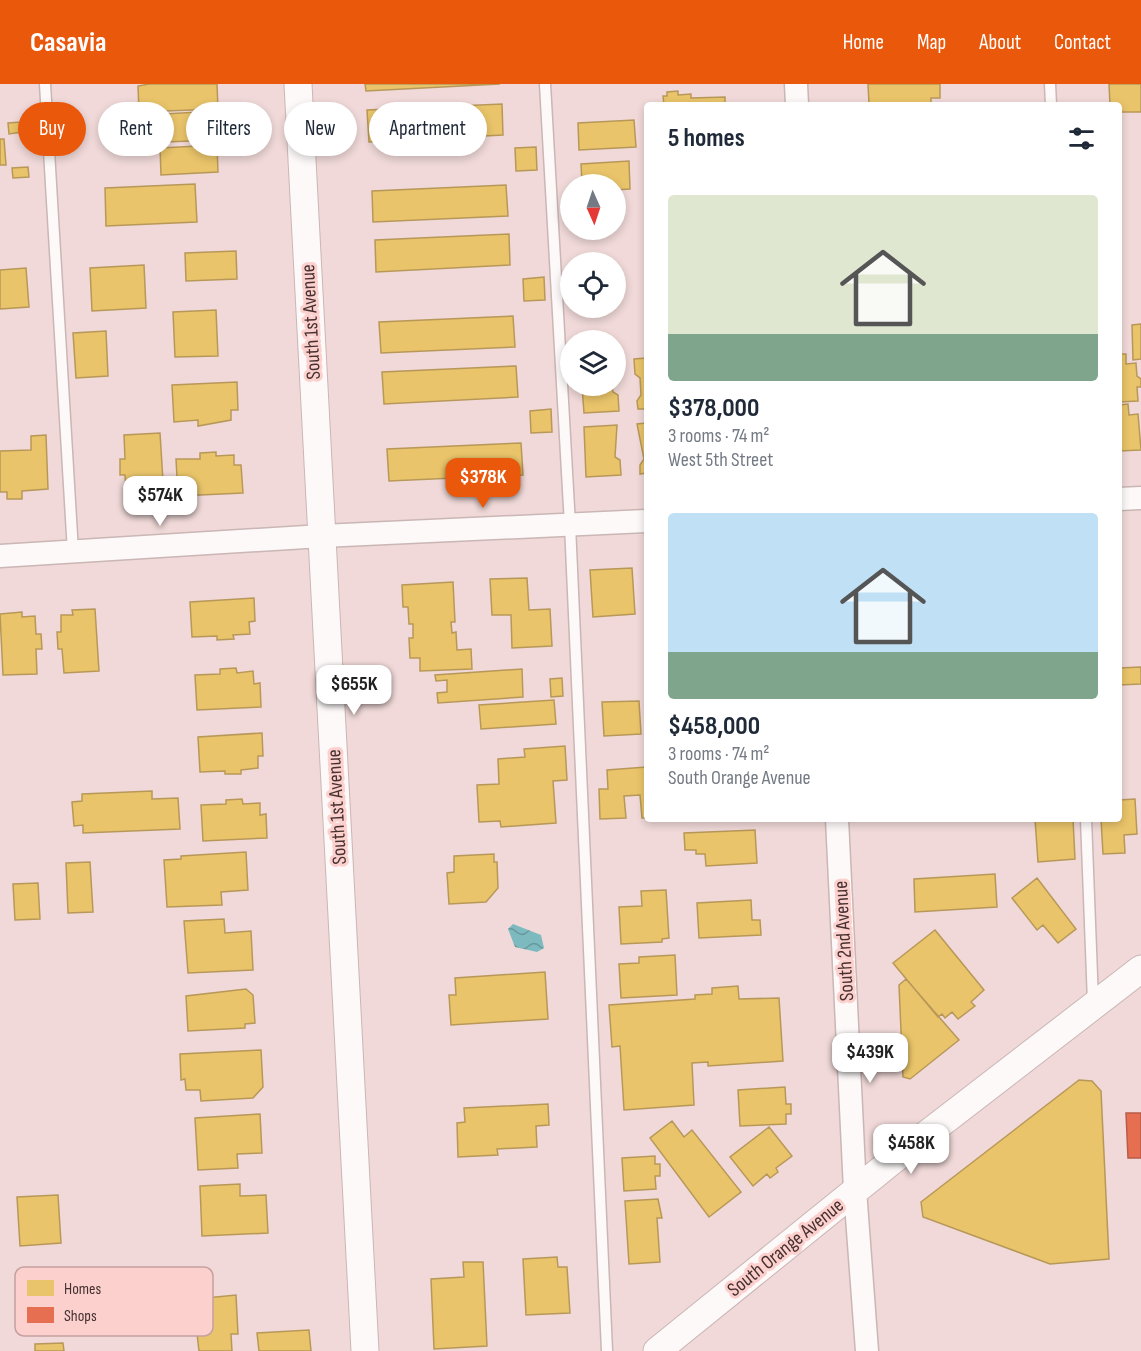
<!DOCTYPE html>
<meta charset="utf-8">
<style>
body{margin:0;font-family:"Sofia Sans Condensed",sans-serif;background:#f2f2f3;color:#1f2937;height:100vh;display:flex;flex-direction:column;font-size:22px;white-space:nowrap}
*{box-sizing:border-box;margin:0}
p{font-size:20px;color:#747a83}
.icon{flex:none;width:33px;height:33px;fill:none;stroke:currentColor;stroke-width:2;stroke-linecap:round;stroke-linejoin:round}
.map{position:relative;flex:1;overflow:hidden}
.panel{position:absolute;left:644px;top:18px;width:478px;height:720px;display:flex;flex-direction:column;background:#fff;border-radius:6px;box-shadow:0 3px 9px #0003}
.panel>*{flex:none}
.banner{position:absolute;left:18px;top:18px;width:536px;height:54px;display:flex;gap:12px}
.needle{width:39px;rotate:177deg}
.fabs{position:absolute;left:560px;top:90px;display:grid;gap:12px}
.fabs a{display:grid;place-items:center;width:66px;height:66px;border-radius:50%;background:#fff;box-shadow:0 3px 9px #0003;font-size:30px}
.price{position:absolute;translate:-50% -51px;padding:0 14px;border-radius:12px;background:#fff;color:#222;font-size:20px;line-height:39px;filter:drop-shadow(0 2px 3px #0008)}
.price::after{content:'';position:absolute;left:50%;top:36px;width:18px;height:14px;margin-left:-9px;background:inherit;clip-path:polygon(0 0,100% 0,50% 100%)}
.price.current{background:#ea580c;color:#fff}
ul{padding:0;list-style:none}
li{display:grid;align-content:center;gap:12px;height:318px;padding:0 24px}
li span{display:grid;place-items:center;height:186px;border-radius:6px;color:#555}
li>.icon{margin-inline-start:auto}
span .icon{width:108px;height:108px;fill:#fffc;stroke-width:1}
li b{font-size:26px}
h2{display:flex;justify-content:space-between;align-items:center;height:72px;padding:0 24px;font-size:26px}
.tag{padding:0 21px;border-radius:27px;background:#fff;box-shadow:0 3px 9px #0003;font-size:21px;line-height:54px}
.tag.current{background:#ea580c;color:#fff}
header{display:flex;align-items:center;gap:36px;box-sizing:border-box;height:84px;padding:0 30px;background:#ea580c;color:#fff}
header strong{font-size:28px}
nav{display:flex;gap:33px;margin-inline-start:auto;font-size:21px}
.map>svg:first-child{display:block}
.water{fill:url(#water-waves)}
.homes{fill:#e9c46a;stroke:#b89859;stroke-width:1.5}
.shops{fill:#e76f51;stroke:#b75c47;stroke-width:1.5}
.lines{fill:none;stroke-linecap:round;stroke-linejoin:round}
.service-casing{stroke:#cab6b5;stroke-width:13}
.minor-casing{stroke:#cab6b5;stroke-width:25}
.tertiary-casing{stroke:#cab6b5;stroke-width:29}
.service{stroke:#fdf9f9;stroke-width:10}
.minor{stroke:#fdf9f9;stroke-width:22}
.tertiary{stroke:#fdf9f9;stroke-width:27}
.labels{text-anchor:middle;stroke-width:6;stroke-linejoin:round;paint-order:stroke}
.street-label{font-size:20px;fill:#463130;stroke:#fbd0cd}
.key{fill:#fbd0cd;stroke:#c5a09e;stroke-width:1.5}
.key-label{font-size:16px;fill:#463130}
</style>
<header>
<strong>Casavia</strong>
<nav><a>Home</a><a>Map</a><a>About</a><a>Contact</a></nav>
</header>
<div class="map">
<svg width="1141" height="1267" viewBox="0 0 1141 1267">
<defs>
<pattern id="water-waves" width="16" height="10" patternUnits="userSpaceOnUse" patternTransform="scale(1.5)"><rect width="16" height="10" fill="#7dbabf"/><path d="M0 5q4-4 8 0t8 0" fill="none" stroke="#68989c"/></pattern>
</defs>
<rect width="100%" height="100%" fill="#f0d9d8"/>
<!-- water -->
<path class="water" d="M 513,840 L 541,851 L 544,864 L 537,868 L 515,863 L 508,845 Z"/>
<!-- homes -->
<path class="homes" d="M 149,0 L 217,0 L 218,25 L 139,28 L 138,2 Z
M 365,0 L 500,0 L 366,7 Z
M 868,0 L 940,0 L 940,14 L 931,14 L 931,20 L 869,20 Z
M 1109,0 L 1141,0 L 1141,28 L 1119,28 L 1119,21 L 1110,21 Z
M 678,7 L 678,11 L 691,10 L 691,14 L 725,13 L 725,21 L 664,21 L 663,12 L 667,12 L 667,8 Z
M 502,20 L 503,51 L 369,58 L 367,26 Z
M 217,27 L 218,56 L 165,58 L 164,30 Z
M 634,36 L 636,63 L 579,66 L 578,39 Z
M 21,38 L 22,48 L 9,50 L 8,39 Z
M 0,55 L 4,55 L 6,81 L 0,81 Z
M 217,61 L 218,88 L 161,91 L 160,64 Z
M 536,63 L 537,86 L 516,87 L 515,64 Z
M 629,77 L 630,105 L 615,106 L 615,100 L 582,100 L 581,80 Z
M 28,83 L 29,93 L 13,94 L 12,84 Z
M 195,100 L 197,138 L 106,142 L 105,104 Z
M 506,101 L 508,132 L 373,138 L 372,107 Z
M 509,150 L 510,181 L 376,188 L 375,156 Z
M 236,167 L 237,195 L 186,197 L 185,169 Z
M 144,181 L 146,224 L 92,227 L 90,184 Z
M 26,184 L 29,223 L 0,225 L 0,186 Z
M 544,193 L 545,216 L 524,217 L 523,195 Z
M 216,226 L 218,272 L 175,273 L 173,228 Z
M 513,232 L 515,263 L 381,269 L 379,238 Z
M 1141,240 L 1141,275 L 1133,276 L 1132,241 Z
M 106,247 L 108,292 L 76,294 L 73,249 Z
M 1119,270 L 1126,270 L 1126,280 L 1136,279 L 1137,292 L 1141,295 L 1141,303 L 1137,303 L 1138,317 L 1119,318 Z
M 646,274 L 646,325 L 638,325 L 637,317 L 641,311 L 640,294 L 635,290 L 634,275 Z
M 516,282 L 518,313 L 384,320 L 382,288 Z
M 237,298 L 238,326 L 231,326 L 231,336 L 198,342 L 198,336 L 174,338 L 172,301 Z
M 582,302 L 612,302 L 613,308 L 618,311 L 619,327 L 584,329 Z
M 1128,320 L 1129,331 L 1138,330 L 1141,366 L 1119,367 L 1119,321 Z
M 551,325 L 552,348 L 531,349 L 530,327 Z
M 646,339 L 646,389 L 640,390 L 640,381 L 644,375 L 637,340 Z
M 617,341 L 615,373 L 620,376 L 621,391 L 586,393 L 584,343 Z
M 160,349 L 164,413 L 137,415 L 136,408 L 126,408 L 125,391 L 120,391 L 120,375 L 125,375 L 124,351 Z
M 46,351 L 48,405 L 22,407 L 22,415 L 7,415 L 7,408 L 0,408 L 0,367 L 31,366 L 31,352 Z
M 521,359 L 523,391 L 389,397 L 387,365 Z
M 216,368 L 216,372 L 234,371 L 234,381 L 241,381 L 243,409 L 178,412 L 176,375 L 200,375 L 200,369 Z
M 632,484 L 635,530 L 593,533 L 590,486 Z
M 527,494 L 529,526 L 550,525 L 552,562 L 512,564 L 511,531 L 492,531 L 490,495 Z
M 453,498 L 455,538 L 451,538 L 452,549 L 456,548 L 457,566 L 471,565 L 472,585 L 420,587 L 420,574 L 410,574 L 409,554 L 413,554 L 413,540 L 409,540 L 408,523 L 403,523 L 402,501 Z
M 254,514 L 255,537 L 249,538 L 250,550 L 233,551 L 234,555 L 217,556 L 217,552 L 192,553 L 190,518 Z
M 95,525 L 99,587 L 64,589 L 62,565 L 58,565 L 57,548 L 61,548 L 61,531 L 73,531 L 72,526 Z
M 22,528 L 22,533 L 35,532 L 36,550 L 41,550 L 42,565 L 36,565 L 37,590 L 3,591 L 0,530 Z
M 1141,583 L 1141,600 L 1119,601 L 1119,584 Z
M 236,584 L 237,589 L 253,587 L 254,600 L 260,599 L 261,623 L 197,626 L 195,591 L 220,590 L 220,585 Z
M 522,585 L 523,613 L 438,619 L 437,609 L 447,608 L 447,596 L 436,597 L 435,591 Z
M 562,594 L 563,612 L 551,613 L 550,595 Z
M 554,616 L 556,640 L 481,645 L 479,621 Z
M 639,617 L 641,650 L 604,652 L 602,618 Z
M 262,649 L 263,672 L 258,672 L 258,684 L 241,686 L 241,690 L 225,690 L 225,687 L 200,688 L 198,653 Z
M 565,662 L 567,696 L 553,697 L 556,739 L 501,743 L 500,737 L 479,738 L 477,701 L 499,700 L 498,675 L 525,673 L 524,665 Z
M 646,683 L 646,734 L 642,734 L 640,711 L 624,712 L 626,734 L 600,735 L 599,705 L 608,705 L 607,686 Z
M 152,707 L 152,715 L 178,714 L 180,745 L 83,749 L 83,741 L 74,742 L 72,718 L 82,717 L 82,710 Z
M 242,715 L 243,720 L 260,719 L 260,731 L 266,730 L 267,754 L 203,757 L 201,721 L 226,720 L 226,716 Z
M 1135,715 L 1137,750 L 1124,751 L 1125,769 L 1103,770 L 1101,735 L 1119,735 L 1119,716 Z
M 1035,735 L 1073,735 L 1075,775 L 1038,778 Z
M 755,746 L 757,779 L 706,782 L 705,770 L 696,770 L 696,766 L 685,766 L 684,749 Z
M 246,768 L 248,806 L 221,808 L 222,821 L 167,823 L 164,776 L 181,775 L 181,772 Z
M 494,770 L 494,778 L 497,778 L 498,804 L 486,818 L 449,820 L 447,789 L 454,788 L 454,772 Z
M 90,778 L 93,828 L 68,829 L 66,779 Z
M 995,790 L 997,823 L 915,828 L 914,795 Z
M 1037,794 L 1076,845 L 1058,859 L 1043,841 L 1037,846 L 1012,814 Z
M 38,799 L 40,835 L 15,836 L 13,800 Z
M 666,806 L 669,854 L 662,855 L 662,858 L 621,860 L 619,823 L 642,822 L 641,807 Z
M 751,816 L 752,836 L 760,836 L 761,851 L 699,854 L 697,819 Z
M 224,835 L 225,849 L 251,847 L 253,886 L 188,889 L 184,837 Z
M 935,846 L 984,906 L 971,918 L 975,922 L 958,935 L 952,928 L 945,934 L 942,930 L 938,933 L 893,879 Z
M 675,871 L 677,911 L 621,914 L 619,880 L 639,879 L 639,873 Z
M 545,888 L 548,935 L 451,941 L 449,911 L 456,911 L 455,894 Z
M 906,895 L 959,956 L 910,995 L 903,993 L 899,901 Z
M 738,902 L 739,915 L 779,914 L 783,977 L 708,982 L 708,978 L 692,979 L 694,1021 L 624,1026 L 620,962 L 612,963 L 609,921 L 695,915 L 695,911 L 712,910 L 712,904 Z
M 246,905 L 253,911 L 255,939 L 245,940 L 245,944 L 188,947 L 186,912 Z
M 261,966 L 263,1003 L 253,1014 L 201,1017 L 200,1006 L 186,1006 L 185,995 L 181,996 L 180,970 Z
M 1079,996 L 1092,997 L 1101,1007 L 1109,1175 L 1050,1180 L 923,1133 L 921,1118 Z
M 785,1003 L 786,1020 L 791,1020 L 791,1030 L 786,1030 L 786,1040 L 740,1042 L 738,1006 Z
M 548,1020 L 549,1041 L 536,1042 L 537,1063 L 497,1065 L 498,1071 L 458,1073 L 457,1039 L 465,1038 L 464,1024 Z
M 260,1030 L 262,1069 L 237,1070 L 238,1084 L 198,1086 L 195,1034 Z
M 672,1037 L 684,1053 L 692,1046 L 741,1108 L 709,1133 L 650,1054 Z
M 769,1043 L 792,1072 L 776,1084 L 778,1088 L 770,1094 L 767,1090 L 753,1102 L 730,1073 Z
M 655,1072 L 655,1080 L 660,1080 L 660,1092 L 655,1092 L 656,1105 L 624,1107 L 622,1074 Z
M 240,1100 L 240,1112 L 266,1111 L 268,1149 L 202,1152 L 200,1102 Z
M 58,1111 L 61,1159 L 20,1162 L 17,1113 Z
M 658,1115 L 662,1134 L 657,1134 L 660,1178 L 629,1180 L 625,1117 Z
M 557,1173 L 558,1183 L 567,1183 L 570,1229 L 526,1231 L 523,1175 Z
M 463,1178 L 483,1178 L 487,1262 L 434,1265 L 431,1195 L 464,1193 Z
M 236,1211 L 238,1250 L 231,1250 L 232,1267 L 199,1267 L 195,1232 L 205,1230 L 206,1214 Z
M 309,1246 L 311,1267 L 259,1267 L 257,1249 Z
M 63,1259 L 64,1267 L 35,1267 L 35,1260 Z"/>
<!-- shops -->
<path class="shops" d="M 1126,1029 L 1141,1029 L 1141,1074 L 1128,1074 Z"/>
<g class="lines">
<!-- service casing -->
<g class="service-casing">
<path id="service" d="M 45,0 L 73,468
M 545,0 L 570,441 L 607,1267
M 1050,0 L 1051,21
M 1086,735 L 1093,918"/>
</g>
<!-- minor casing -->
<g class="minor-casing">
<path id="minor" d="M 796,0 L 797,21
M 1119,415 L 1141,414
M 0,472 L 322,452 L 646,437
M 837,735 L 855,1106 L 867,1267"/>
</g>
<!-- tertiary casing -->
<g class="tertiary-casing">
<path id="tertiary" d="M 298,0 L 365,1267
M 657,1267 L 892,1077 L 1141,885"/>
</g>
<!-- service -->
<use href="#service" class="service"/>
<!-- minor -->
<use href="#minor" class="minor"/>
<!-- tertiary -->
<use href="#tertiary" class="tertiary"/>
</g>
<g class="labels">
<!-- street labels -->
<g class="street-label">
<text transform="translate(310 238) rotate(-93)" y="7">South 1st Avenue</text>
<text transform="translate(336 723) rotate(-93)" y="7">South 1st Avenue</text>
<text transform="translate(843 857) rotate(-93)" y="7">South 2nd Avenue</text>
<text transform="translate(785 1163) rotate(-39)" y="7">South Orange Avenue</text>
</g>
</g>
<!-- legend -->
<rect x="15" y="1183" width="198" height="69" rx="9" class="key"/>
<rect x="27" y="1196" width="27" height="16" fill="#e9c46a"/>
<rect x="27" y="1223" width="27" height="16" fill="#e76f51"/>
<g class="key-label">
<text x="64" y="1210">Homes</text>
<text x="64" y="1237">Shops</text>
</g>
</svg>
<div class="fabs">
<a><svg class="needle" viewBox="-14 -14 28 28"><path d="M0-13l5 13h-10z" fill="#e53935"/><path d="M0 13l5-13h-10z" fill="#747a83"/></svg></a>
<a><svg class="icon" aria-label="locate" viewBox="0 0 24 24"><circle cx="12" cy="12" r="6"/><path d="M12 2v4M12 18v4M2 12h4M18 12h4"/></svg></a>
<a><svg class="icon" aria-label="layers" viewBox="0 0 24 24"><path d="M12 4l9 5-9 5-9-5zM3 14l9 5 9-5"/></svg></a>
</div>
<b class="price current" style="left:483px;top:425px">$378K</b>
<b class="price" style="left:160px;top:443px">$574K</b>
<b class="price" style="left:354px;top:632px">$655K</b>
<b class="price" style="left:870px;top:1000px">$439K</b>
<b class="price" style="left:911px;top:1091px">$458K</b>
<div class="banner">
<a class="tag current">Buy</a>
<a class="tag">Rent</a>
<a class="tag">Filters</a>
<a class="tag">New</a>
<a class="tag">Apartment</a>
</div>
<section class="panel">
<h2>5 homes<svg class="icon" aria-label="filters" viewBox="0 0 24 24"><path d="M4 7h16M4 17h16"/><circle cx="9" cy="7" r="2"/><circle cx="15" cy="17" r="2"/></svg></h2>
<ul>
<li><span style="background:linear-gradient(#dfe7d0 75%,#7fa58c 0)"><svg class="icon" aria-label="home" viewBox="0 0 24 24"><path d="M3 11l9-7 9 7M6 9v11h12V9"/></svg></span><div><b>$378,000</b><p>3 rooms · 74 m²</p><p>West 5th Street</p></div></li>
<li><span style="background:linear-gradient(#bfe0f5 75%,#7fa58c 0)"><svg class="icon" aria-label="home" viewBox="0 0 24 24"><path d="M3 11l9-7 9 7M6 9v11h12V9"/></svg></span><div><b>$458,000</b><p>3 rooms · 74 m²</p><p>South Orange Avenue</p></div></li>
</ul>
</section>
</div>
